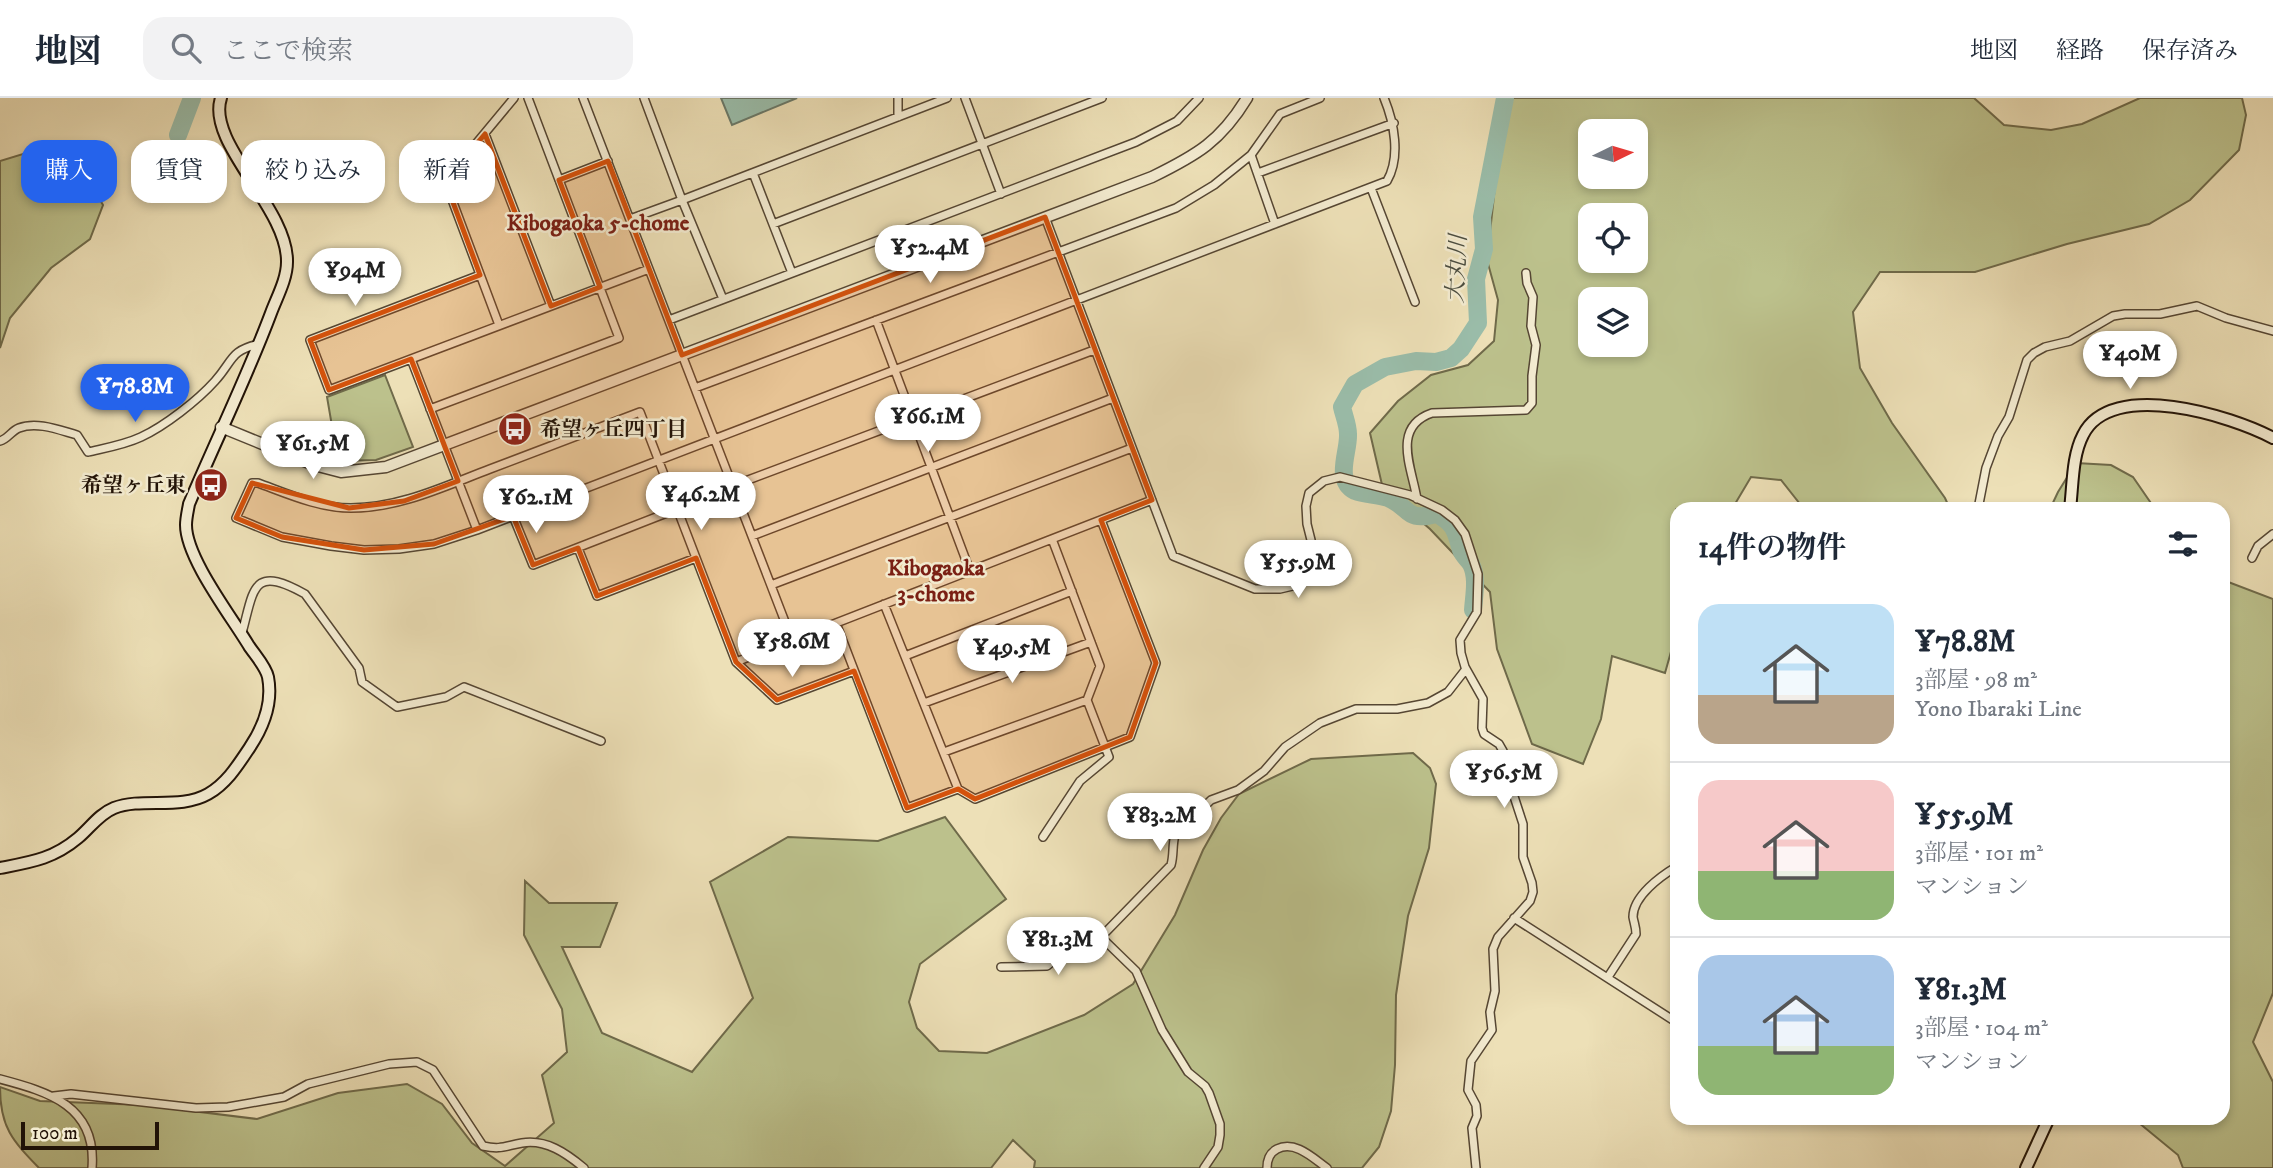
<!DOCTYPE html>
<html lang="ja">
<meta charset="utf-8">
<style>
body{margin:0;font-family:"IM FELL DW Pica","Noto Serif JP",serif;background:#f2f2f3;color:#1f2937;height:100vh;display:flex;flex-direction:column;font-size:26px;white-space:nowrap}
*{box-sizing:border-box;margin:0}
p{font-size:23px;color:#747a83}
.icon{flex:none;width:38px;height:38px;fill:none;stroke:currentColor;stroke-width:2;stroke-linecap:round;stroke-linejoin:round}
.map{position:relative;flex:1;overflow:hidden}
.panel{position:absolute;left:1670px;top:404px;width:560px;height:623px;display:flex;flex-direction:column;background:#fff;border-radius:21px;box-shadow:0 4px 10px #0003}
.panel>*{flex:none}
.banner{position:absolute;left:21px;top:42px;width:665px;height:63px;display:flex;gap:14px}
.needle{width:46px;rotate:85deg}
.buttons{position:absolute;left:1578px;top:21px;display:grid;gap:14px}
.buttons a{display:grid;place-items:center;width:70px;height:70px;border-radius:14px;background:#fff;box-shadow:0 4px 10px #0003;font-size:35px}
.scale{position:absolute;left:21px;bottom:18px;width:138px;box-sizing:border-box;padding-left:7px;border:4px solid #221307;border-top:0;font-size:19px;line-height:24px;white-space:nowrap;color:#221307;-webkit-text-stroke:5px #f3ebd0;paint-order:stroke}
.price{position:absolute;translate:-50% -60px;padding:0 16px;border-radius:24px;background:#fff;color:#222;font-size:23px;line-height:46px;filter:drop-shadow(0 2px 4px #0008)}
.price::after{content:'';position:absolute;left:50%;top:42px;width:21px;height:16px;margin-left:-10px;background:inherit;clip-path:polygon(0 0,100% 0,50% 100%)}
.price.current{background:#2563eb;color:#fff}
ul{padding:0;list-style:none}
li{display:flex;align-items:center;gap:21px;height:175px;padding:0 28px}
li+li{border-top:2px solid #e0e1e3}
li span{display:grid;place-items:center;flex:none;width:196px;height:140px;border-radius:21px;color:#555}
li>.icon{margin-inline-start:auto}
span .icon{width:84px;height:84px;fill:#fffc;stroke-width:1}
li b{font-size:30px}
h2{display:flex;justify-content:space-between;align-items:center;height:84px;padding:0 28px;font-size:30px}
.tag{padding:0 24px;border-radius:21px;background:#fff;box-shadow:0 4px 10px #0003;font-size:24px;line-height:63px}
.tag.current{background:#2563eb;color:#fff}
header{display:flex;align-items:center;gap:42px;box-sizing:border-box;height:98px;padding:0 35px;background:#fff;border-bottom:2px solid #e0e1e3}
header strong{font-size:33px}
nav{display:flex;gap:38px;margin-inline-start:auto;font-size:24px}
.search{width:490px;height:63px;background:#f2f2f3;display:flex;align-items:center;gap:18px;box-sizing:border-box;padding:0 24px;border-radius:21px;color:#747a83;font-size:26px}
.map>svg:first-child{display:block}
.green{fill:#bcc18c;stroke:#6f6a4a;stroke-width:2;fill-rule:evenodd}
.water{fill:#9abdaa;stroke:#6a7969;stroke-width:2}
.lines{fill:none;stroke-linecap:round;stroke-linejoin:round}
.river{stroke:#9abdaa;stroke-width:18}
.minor-casing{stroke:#554633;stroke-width:10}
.tertiary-casing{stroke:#554633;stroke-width:13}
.secondary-casing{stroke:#221307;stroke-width:14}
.minor{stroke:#f3ebd0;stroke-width:7}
.tertiary{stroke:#f3ebd0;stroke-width:10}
.secondary{stroke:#f3ebd0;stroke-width:10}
.marked{fill:#d4520c;fill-opacity:0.2;stroke:#d4520c;stroke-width:5;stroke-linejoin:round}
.labels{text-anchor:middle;stroke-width:5;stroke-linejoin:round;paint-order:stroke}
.poi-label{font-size:21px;font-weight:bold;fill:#221307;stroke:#f3ebd0;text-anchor:start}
.neighbourhood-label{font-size:23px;font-weight:bold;fill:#7a1f14;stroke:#f3ebd0}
.water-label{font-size:23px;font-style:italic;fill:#4c4e40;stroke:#f3ebd0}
</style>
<header>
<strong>地図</strong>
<div class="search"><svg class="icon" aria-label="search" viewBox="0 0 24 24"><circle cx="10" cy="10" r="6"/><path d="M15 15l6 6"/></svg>ここで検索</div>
<nav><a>地図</a><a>経路</a><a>保存済み</a></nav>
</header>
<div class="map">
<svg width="2273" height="1070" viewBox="0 0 2273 1070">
<rect width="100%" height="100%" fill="#ede0b7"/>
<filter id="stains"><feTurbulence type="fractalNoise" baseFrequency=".00286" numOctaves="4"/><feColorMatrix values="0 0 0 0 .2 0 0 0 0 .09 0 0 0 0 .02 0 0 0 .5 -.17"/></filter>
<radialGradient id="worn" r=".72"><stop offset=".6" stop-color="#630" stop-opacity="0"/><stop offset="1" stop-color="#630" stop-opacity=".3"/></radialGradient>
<!-- green -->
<path class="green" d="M 1500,0 L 1974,0 L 2004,27 L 2051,32 L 2082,26 L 2140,0 L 2242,0 L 2246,17 L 2239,52 L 2190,102 L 2149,126 L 2067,146 L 1975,174 L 1880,174 L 1853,214 L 1860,270 L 1892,325 L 1945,400 L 1950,411 L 1804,411 L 1781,382 L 1751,379 L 1732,411 L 1676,411 L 1676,536 L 1665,575 L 1612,558 L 1601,621 L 1583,666 L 1532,646 L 1497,551 L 1490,494 L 1430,431 L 1383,391 L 1370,335 L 1398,303 L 1431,277 L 1468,267 L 1494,243 L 1498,202 L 1487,162 L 1498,61 ZM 1591,33 L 1636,33 L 1636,79 L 1591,79 ZM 1591,117 L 1636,117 L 1636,163 L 1591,163 ZM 1591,201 L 1636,201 L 1636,247 L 1591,247 Z
M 49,48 C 75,64 88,80 103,107 L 90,141 L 51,170 L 10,220 L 0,250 L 0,63 Z
M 385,277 L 413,349 L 376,362 L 338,363 L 327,299 Z
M 2076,365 L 2111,367 L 2133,379 L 2155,411 L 2050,411 L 2058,394 Z
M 2223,482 L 2273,501 L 2273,895 L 2253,944 L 2273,984 L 2273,1070 L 2183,1070 L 2178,1057 L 2133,1020 L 2222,1020 Z
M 1413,655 L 1430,670 L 1436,686 L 1429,750 L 1408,818 L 1396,897 L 1395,967 L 1391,1013 L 1379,1049 L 1362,1070 L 1034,1070 L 1035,1063 L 1013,1042 L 991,1070 L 39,1070 C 13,1043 0,1030 0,989 L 40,1003 L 143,1007 L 257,1021 L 338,995 L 407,986 L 442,1006 L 472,1045 L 505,1068 L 554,1025 L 542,977 L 567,954 L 562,911 L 524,837 L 525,783 L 549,805 L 617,805 L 600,849 L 562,849 L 602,935 L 692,974 L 753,900 L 710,784 L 788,739 L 878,743 L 945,719 L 1006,801 L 920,866 L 909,904 L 917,930 L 939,953 L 987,955 L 1084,917 L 1133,886 L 1175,817 L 1203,752 L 1221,720 L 1239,696 L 1311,661 Z"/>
<!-- water -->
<path class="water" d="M 721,0 L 797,0 L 732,27 Z"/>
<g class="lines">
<!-- river -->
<path class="river" d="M 178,37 L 192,0
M 1473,512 C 1474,497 1478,480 1471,466 C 1468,461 1463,458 1461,452 C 1455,433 1456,427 1437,416 C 1404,424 1412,410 1388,400 C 1378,396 1365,397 1355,393 C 1334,382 1349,354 1348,336 C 1348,327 1344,318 1342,309 L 1355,286 L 1385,269 L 1416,263 L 1436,264 L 1451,260 L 1461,251 L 1478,225 L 1476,181 L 1484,151 L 1482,119 L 1505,0"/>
<!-- minor casing -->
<g class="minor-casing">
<path id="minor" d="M 583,0 L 792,542
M 644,0 L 682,102 L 947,0
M 965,0 L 1001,96
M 898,19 L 898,0
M 485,36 L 551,208
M 1251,57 L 1275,126
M 753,75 L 792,175
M 1258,75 L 1394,25
M 559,82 L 608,63
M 1371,90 L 1415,204
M 1045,119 L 1173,458 L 1255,491 L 1280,491 L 1297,487 L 1309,472 L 1311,442 L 1307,426 L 1306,408 L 1309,395 L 1324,383 L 1340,379 L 1410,397 L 1442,412 L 1455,422 L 1465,436 L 1478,476 L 1477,514 L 1460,542 L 1461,555 L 1465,569 L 1483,601 L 1482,630 L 1484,636 L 1499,646 L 1503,653 L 1507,677 L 1523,726 L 1523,759 L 1532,785 L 1533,794 L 1530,803 L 1498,839 L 1493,851 L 1495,893 L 1490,914 L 1492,932 L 1471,963 L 1468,992 L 1476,1007 L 1477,1018 L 1472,1030 L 1476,1070
M 630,121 L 682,102 L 723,201
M 773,126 L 1102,0
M 480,177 L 310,242 L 329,292 L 649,171
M 669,222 L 1136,44 L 1177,23 L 1199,0
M 876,222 L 970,473
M 499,227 L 445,83 L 514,0
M 411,261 L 477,432
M 695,290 L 1176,110 L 1214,87 L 1251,57 L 1280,16 L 1320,0
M 430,311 L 619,240 L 528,0
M 0,343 C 8,341 11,333 19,330 C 37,323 59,332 77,337 L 88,354 C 105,350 124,347 141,339 C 165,328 198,302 215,283 C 234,262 229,253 259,246
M 732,388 L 1094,252
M 1417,401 C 1412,370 1391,329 1432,315 L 1526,312 L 1532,305 L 1532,278 L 1536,247 L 1531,228 L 1533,199 L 1527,185 L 1526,175
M 1978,411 L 1986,370 L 1998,338 L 2009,319 L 2027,262 L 2034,255 L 2045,249 L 2070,243 L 2113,218 L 2125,216 L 2160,216 L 2197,208 L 2226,220 L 2273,233
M 513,418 L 533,467 L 677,411
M 752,438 L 1113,300
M 578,450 L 597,498 L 696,460
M 2252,460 L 2258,448 L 2273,436
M 771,487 L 1132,350
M 884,506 L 958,691
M 836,525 L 907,710 L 958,691 L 975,701 L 1130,639 L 1156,565 L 1101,422
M 242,535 C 254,491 252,466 305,496 L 359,570 L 362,584 L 397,609 L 446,599 L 464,589 L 601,643
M 905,558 L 1072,493
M 736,564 L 1152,402
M 854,573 L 777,602 L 736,564 L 640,314 C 590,333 540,352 490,371 C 445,388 400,410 351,410 C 319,410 288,396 258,385 L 252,385 L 236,420 L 282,439 L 331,448 L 364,452 L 399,451 L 434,446 L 477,432 L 1387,83 C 1401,59 1394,24 1384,0
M 924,605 L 1091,544
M 944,654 L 1087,602
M 1043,739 L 1080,683 L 1109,659 L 1087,602 L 1100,568 L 1052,441
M 1514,820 L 1676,924
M 1001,869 L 1047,868 L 1066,852 L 1089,849 L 1096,840 L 1101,839
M 1608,879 L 1636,836 C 1636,829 1634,825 1633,819 C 1633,798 1661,778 1676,769
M 0,981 C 49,994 97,1008 92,1070
M 54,998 L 71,996 L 196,1010 L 228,1009 L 284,999 L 308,986 L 389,966 L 417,964 L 433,972 L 483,1048 C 501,1052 505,1048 522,1045 C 546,1041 566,1055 584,1070
M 1204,1070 L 1218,1049 L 1220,1037 L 1220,1026 L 1209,995 L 1205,988 L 1188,974 L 1162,932 L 1136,873 L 1101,839 L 1171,767 C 1174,757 1172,747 1175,737 L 1211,702 L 1238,692 L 1264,673 L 1285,649 L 1320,625 L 1356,611 L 1397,611 L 1428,605 L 1448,594 L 1466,571
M 1267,1070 C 1267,1062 1269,1055 1277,1051 C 1295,1042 1313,1060 1327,1070"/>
</g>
<!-- tertiary casing -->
<g class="tertiary-casing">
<path id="tertiary" d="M 221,329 L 314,367 L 341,374 L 386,369 L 1152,79 C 1197,57 1221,43 1247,0"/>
</g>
<!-- secondary casing -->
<g class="secondary-casing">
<path id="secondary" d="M 2070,411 C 2073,387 2072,358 2083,337 C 2111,280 2232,318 2273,340
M 0,770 C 31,764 53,761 78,740 C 90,730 99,716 114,710 C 143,699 180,712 208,696 C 227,685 238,667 250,649 C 264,628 273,605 268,579 C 266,569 255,557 249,548 C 231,518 186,460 186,427 C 186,420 188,412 189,406 C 216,342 247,279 271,215 C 277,199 287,181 287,164 C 288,110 206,45 221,0
M 2026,1070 L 2049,1020"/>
</g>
<!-- minor -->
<use href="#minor" class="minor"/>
<!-- tertiary -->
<use href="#tertiary" class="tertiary"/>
<!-- secondary -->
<use href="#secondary" class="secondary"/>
</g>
<!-- marked area -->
<path class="marked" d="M 485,36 L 551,208 L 600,189 L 559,82 L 608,63 L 682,257 L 1045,119 L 1152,402 L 1101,422 L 1156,565 L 1130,639 L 975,701 L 958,691 L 907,710 L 854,573 L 777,602 L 736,564 L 696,460 L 597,498 L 578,450 L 533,467 L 513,418 L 434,446 L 364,452 L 282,439 L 236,420 L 252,385 L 349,410 L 404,403 L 458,383 L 411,261 L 329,292 L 310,242 L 480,177 L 445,83 Z"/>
<!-- icons -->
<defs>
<g id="bus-disc" transform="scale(1.75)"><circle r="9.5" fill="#8f2418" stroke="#f3ebd0"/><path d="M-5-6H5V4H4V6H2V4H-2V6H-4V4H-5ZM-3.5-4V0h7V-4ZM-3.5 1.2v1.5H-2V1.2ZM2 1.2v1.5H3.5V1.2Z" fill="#fff"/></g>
</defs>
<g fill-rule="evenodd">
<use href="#bus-disc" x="515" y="331"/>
<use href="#bus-disc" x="211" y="387"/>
</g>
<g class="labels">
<!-- poi labels -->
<g class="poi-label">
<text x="540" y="338">希望ヶ丘四丁目</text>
<text x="186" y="394" text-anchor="end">希望ヶ丘東</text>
</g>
<!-- neighbourhood labels -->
<g class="neighbourhood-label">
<text x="598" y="132">Kibogaoka 5-chome</text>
<text x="936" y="477">Kibogaoka<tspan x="936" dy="26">3-chome</tspan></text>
</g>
<!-- water labels -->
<g class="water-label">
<text transform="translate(1456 171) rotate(-87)" y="8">大丸川</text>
</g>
</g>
<rect width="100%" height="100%" filter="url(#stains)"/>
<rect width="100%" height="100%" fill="url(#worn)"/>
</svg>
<div class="buttons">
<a><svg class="needle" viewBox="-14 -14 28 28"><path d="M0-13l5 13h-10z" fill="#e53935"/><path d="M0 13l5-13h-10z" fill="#747a83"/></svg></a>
<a><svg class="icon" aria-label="locate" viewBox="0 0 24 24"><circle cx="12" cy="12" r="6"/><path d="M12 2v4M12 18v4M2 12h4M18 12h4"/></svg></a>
<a><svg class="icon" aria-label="layers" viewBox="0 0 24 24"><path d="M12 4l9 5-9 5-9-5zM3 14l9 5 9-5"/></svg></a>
</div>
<div class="scale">100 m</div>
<b class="price" style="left:930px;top:187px">¥52.4M</b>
<b class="price" style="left:355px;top:210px">¥94M</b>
<b class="price" style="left:2130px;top:293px">¥40M</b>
<b class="price current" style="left:135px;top:326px">¥78.8M</b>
<b class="price" style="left:928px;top:356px">¥66.1M</b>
<b class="price" style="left:313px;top:383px">¥61.5M</b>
<b class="price" style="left:701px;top:434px">¥46.2M</b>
<b class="price" style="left:536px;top:437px">¥62.1M</b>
<b class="price" style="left:1298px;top:502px">¥55.9M</b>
<b class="price" style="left:792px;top:581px">¥58.6M</b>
<b class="price" style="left:1012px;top:587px">¥49.5M</b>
<b class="price" style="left:1504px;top:712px">¥56.5M</b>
<b class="price" style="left:1160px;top:755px">¥83.2M</b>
<b class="price" style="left:1058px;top:879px">¥81.3M</b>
<div class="banner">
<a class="tag current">購入</a>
<a class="tag">賃貸</a>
<a class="tag">絞り込み</a>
<a class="tag">新着</a>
</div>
<section class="panel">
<h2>14件の物件<svg class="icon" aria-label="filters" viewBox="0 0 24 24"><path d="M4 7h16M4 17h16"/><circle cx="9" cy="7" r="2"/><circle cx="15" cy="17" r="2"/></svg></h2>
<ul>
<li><span style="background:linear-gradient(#bfe0f5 65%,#b9a48a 0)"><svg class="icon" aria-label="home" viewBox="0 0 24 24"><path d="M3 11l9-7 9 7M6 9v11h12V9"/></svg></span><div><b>¥78.8M</b><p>3部屋 · 98 m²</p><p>Yono Ibaraki Line</p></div></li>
<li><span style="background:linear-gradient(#f6c9c9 65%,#8fb573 0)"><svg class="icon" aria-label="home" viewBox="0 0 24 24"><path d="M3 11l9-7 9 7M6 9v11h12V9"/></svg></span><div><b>¥55.9M</b><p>3部屋 · 101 m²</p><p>マンション</p></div></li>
<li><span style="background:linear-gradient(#a9c7e8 65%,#8fb573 0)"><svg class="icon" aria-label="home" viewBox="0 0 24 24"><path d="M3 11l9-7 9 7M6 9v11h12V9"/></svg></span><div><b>¥81.3M</b><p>3部屋 · 104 m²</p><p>マンション</p></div></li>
</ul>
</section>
</div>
